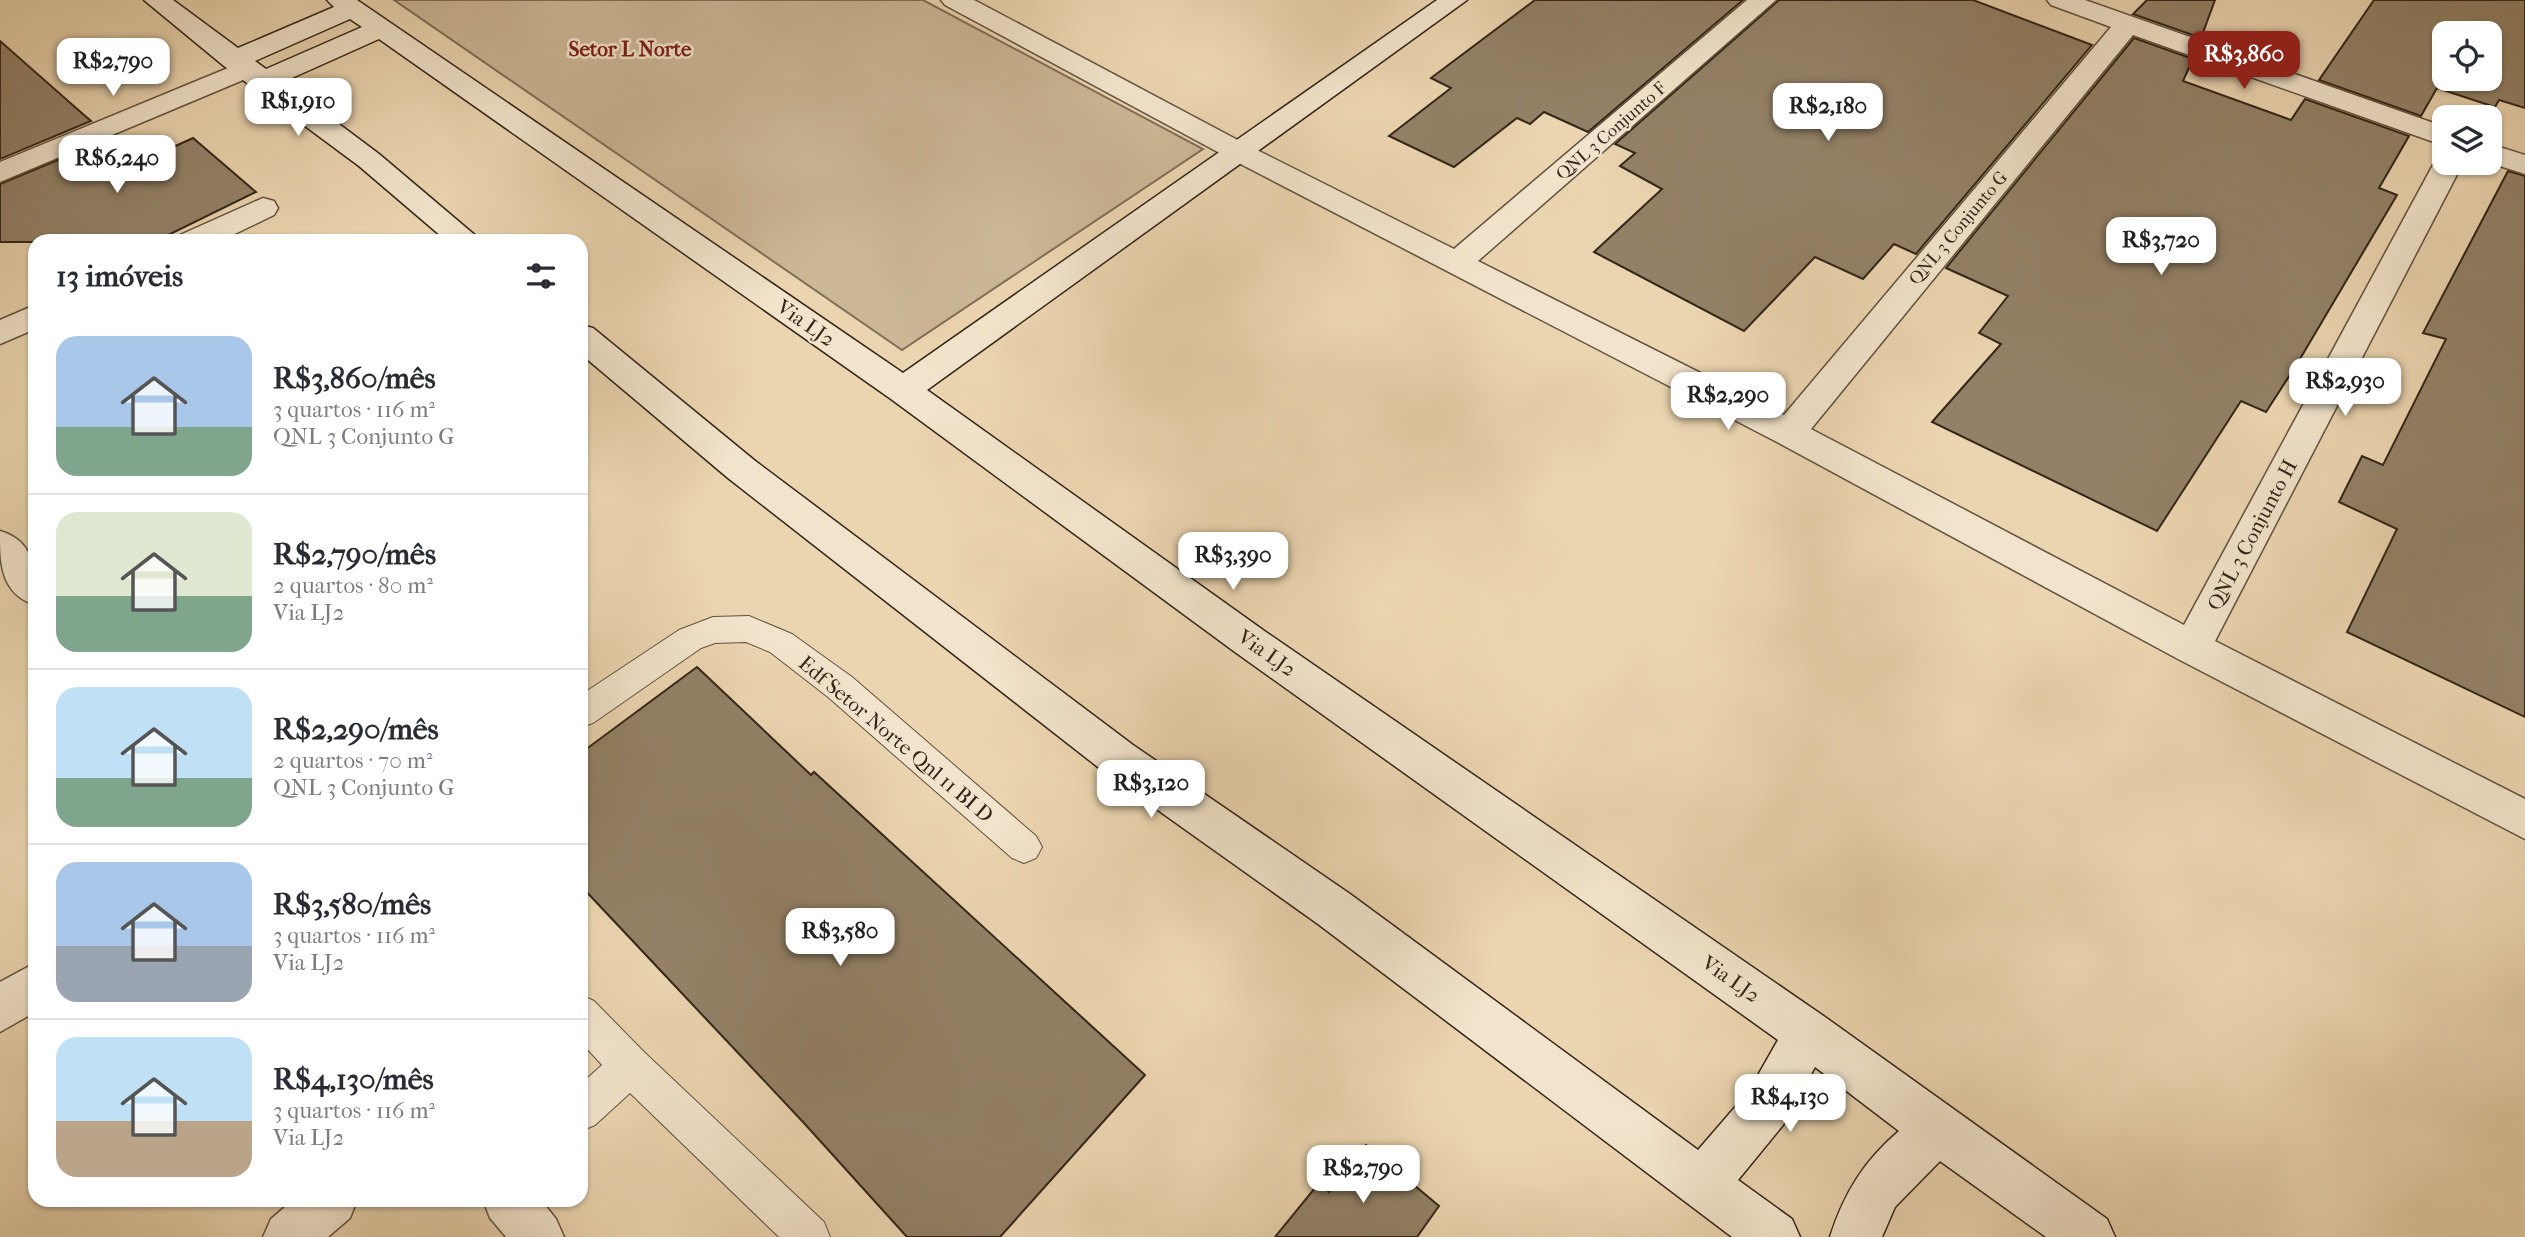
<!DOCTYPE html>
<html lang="pt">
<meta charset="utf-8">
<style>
body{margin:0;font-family:"IM FELL French Canon",serif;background:#f2f2f3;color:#2b2b33;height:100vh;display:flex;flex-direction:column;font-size:26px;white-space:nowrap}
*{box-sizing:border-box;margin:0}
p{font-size:23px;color:#7c7c81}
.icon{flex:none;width:38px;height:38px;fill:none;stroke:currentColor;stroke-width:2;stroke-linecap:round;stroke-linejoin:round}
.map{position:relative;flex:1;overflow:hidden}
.panel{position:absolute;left:28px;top:234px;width:560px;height:973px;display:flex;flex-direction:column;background:#fff;border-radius:21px;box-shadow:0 2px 5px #0004}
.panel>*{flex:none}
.controls{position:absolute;left:2432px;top:21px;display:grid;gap:14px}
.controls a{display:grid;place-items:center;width:70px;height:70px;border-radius:14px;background:#fff;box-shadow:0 2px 5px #0004;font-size:35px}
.price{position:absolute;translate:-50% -60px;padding:0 16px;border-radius:14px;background:#fff;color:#222;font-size:23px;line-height:46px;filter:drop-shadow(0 2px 4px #0008)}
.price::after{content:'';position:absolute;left:50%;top:42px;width:21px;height:16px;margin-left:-10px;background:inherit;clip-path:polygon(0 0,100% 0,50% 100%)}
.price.current{background:#8f2418;color:#fff}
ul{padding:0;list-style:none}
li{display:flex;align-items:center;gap:21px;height:175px;padding:0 28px}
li+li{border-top:2px solid #e1e1e2}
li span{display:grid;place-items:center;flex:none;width:196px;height:140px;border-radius:21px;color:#555}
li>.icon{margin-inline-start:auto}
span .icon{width:84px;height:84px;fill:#fffc;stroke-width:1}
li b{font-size:30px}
h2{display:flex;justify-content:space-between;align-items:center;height:84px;padding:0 28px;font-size:30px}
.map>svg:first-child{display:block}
.green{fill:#ccb796;stroke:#806e57;stroke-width:2}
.building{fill:#938167;stroke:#332518;stroke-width:2;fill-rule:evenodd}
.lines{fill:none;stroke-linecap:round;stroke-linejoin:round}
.lane-casing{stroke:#61513e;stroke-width:2}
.street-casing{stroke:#61513e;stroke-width:3}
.secondary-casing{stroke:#332518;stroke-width:3}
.lane{fill:#f2e4cc;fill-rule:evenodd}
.street{fill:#f2e4cc;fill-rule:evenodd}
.secondary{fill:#f2e4cc;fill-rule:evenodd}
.labels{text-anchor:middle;stroke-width:5;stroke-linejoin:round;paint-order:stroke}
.far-street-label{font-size:18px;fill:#332518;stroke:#f2e4cc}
.far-quarter-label{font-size:21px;font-weight:bold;fill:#7a1f14;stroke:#f2e4cc}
.street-label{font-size:21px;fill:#332518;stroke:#f2e4cc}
</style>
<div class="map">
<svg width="2525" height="1237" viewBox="0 0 2525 1237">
<rect width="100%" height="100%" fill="#ebd5b0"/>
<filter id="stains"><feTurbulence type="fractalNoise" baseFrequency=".00286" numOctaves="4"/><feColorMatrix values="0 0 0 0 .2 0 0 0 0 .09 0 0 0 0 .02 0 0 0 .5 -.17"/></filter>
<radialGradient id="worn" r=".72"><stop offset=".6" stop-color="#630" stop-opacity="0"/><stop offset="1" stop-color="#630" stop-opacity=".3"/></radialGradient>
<!-- green -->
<path class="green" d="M 394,0 L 923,0 L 1203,149 L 902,350 Z"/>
<!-- building -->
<path class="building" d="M 1535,0 L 1743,0 L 1588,132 L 1544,112 L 1530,124 L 1517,118 L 1454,167 L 1389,136 L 1451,88 L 1431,78 Z
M 1779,0 L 1973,0 L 2092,45 L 1916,254 L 1894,244 L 1863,279 L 1815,257 L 1744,331 L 1594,252 L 1662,189 L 1620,166 L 1635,153 L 1615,144 Z
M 2147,0 L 2215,0 L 2201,38 L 2133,14 Z
M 2374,0 L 2525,0 L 2525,108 L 2499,100 L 2495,107 L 2437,88 L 2421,116 L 2319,80 ZM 2445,33 L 2490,33 L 2490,79 L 2445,79 Z
M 2134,38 L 2193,59 L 2183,81 L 2291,120 L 2305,99 L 2409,136 L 2379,188 L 2397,195 L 2297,364 L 2266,412 L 2241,401 L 2157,531 L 1932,422 L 2001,344 L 1979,333 L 2008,296 L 1946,268 Z
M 0,41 L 84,115 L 91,121 L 0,159 Z
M 111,138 L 136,159 L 154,151 L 158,154 L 193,138 L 256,192 L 154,242 L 0,242 L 0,184 Z
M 2508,171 L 2525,176 L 2525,717 L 2347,632 L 2397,529 L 2339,502 L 2362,456 L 2383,465 L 2446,339 L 2423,333 Z
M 697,667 L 811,775 L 814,772 L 1145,1075 L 1000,1237 L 907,1237 L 803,1122 L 581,886 L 581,753 Z
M 1366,1145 L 1439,1206 L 1417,1237 L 1275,1237 L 1319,1183 L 1329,1192 Z"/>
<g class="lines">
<!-- lane casing -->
<g class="lane-casing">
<path id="lane" d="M 749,616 L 792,634 L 852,677 L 1036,836 L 1042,847 L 1036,858 L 1024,863 L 1012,858 L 828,697 L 770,652 L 746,642 L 715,643 L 701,648 L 593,723 L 581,727 L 581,695 L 679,630 L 713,617 Z
M 581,995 L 594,1001 L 644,1052 L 824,1222 L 830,1237 L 779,1237 L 630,1093 L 595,1125 L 581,1131 L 581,1084 L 602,1065 L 581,1042 Z"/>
</g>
<!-- street casing -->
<g class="street-casing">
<path id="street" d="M 941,0 L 974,0 L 1247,145 L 1454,249 L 1747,0 L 1776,0 L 1478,261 L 1784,415 L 2111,27 L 2051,5 L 2047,0 L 2085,0 L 2445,127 L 2445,146 L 2133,35 L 1811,429 L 2184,625 L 2434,163 L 2439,157 L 2445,155 L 2445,163 L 2463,163 L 2215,641 L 2525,799 L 2525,839 L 2178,659 L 1777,442 L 1227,157 L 945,5 Z
M 245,61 L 255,63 L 259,69 L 255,75 L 0,182 L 0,162 Z
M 2490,144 L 2525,155 L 2525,174 L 2490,163 Z
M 263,198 L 274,201 L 278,208 L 274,215 L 218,242 L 176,242 L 180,235 Z
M 35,305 L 35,329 L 0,344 L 0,320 Z
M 0,531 C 37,542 35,573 35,605 C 0,593 0,563 0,531 Z
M 35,963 L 35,1012 L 0,1032 L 0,982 Z
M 293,1200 L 357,1200 L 350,1218 L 328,1237 L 263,1237 L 271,1219 Z
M 483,1200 L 541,1200 L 556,1219 L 564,1237 L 506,1237 L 490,1218 Z"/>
</g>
<!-- secondary casing -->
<g class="secondary-casing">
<path id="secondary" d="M 144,0 L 173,0 L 238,48 L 334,7 L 327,0 L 357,0 L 903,373 L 1437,0 L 1467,0 L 927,390 L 1263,630 L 1825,1017 L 2107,1219 L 2115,1237 L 2046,1237 L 1940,1161 L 1895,1207 L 1882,1237 L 1830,1237 C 1844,1193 1864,1161 1899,1131 L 1815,1067 L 1783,1125 L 1738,1180 L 1792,1219 L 1800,1237 L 1732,1237 L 1318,924 L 1103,771 L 728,478 L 581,354 L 581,325 L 593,328 L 754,460 L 1133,745 L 1350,894 L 1698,1150 L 1749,1091 L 1778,1040 L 1235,652 L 891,399 L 379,39 L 283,82 L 379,154 L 483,242 L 448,242 L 359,166 L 224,66 ZM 350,19 L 362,27 L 266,69 L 255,61 Z"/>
</g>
<!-- lane -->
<use href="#lane" class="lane"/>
<!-- street -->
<use href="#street" class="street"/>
<!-- secondary -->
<use href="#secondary" class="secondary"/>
</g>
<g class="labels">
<!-- far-street labels -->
<g class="far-street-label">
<text transform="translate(1611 131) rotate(-41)" y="6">QNL 3 Conjunto F</text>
<text transform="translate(1958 228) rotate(-50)" y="6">QNL 3 Conjunto G</text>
</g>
<!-- far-quarter labels -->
<g class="far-quarter-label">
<text x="630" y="56">Setor L Norte</text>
</g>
<!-- street labels -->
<g class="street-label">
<text transform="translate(806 323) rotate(35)" y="7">Via LJ2</text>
<text transform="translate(2252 535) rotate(-62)" y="7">QNL 3 Conjunto H</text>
<text transform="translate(1267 653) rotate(35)" y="7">Via LJ2</text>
<text transform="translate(896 739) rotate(40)" y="7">Edf Setor Norte Qnl 11 BI D</text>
<text transform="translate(1731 979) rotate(35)" y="7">Via LJ2</text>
</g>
</g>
<rect width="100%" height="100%" filter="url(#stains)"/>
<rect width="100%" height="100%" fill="url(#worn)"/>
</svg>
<div class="controls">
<a><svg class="icon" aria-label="locate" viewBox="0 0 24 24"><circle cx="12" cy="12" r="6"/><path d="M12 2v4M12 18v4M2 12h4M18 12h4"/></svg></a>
<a><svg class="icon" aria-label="layers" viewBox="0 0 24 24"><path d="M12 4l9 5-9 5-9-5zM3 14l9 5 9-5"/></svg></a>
</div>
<b class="price current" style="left:2244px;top:91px">R$3,860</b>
<b class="price" style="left:113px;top:98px">R$2,790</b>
<b class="price" style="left:298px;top:138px">R$1,910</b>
<b class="price" style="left:1828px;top:143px">R$2,180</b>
<b class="price" style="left:117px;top:195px">R$6,240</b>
<b class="price" style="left:2161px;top:277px">R$3,720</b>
<b class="price" style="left:2345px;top:418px">R$2,930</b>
<b class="price" style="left:1728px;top:432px">R$2,290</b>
<b class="price" style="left:1233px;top:592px">R$3,390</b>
<b class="price" style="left:1151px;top:820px">R$3,120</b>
<b class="price" style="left:840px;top:968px">R$3,580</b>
<b class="price" style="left:1790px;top:1134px">R$4,130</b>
<b class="price" style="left:1363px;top:1205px">R$2,790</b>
<section class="panel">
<h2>13 imóveis<svg class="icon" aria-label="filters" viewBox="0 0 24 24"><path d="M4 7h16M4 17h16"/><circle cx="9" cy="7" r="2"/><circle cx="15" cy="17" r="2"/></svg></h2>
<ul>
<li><span style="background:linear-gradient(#a9c7e8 65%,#7fa58c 0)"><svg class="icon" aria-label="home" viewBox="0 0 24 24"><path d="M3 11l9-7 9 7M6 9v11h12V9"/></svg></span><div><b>R$3,860/mês</b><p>3 quartos · 116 m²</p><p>QNL 3 Conjunto G</p></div></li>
<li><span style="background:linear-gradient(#dfe7d0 60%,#7fa58c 0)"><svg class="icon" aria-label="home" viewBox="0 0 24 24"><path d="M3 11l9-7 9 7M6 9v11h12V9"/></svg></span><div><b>R$2,790/mês</b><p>2 quartos · 80 m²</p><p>Via LJ2</p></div></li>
<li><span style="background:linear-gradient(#bfe0f5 65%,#7fa58c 0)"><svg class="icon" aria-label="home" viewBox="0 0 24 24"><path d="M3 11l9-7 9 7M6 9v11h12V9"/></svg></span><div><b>R$2,290/mês</b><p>2 quartos · 70 m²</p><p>QNL 3 Conjunto G</p></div></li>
<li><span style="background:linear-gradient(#a9c7e8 60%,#9aa5b1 0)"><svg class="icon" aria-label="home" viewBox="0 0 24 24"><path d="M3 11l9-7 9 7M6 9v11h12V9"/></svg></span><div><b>R$3,580/mês</b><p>3 quartos · 116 m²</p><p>Via LJ2</p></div></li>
<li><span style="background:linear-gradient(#bfe0f5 60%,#b9a48a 0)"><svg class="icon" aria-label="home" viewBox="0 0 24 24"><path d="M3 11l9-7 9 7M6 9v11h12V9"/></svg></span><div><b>R$4,130/mês</b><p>3 quartos · 116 m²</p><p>Via LJ2</p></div></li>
</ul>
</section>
</div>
